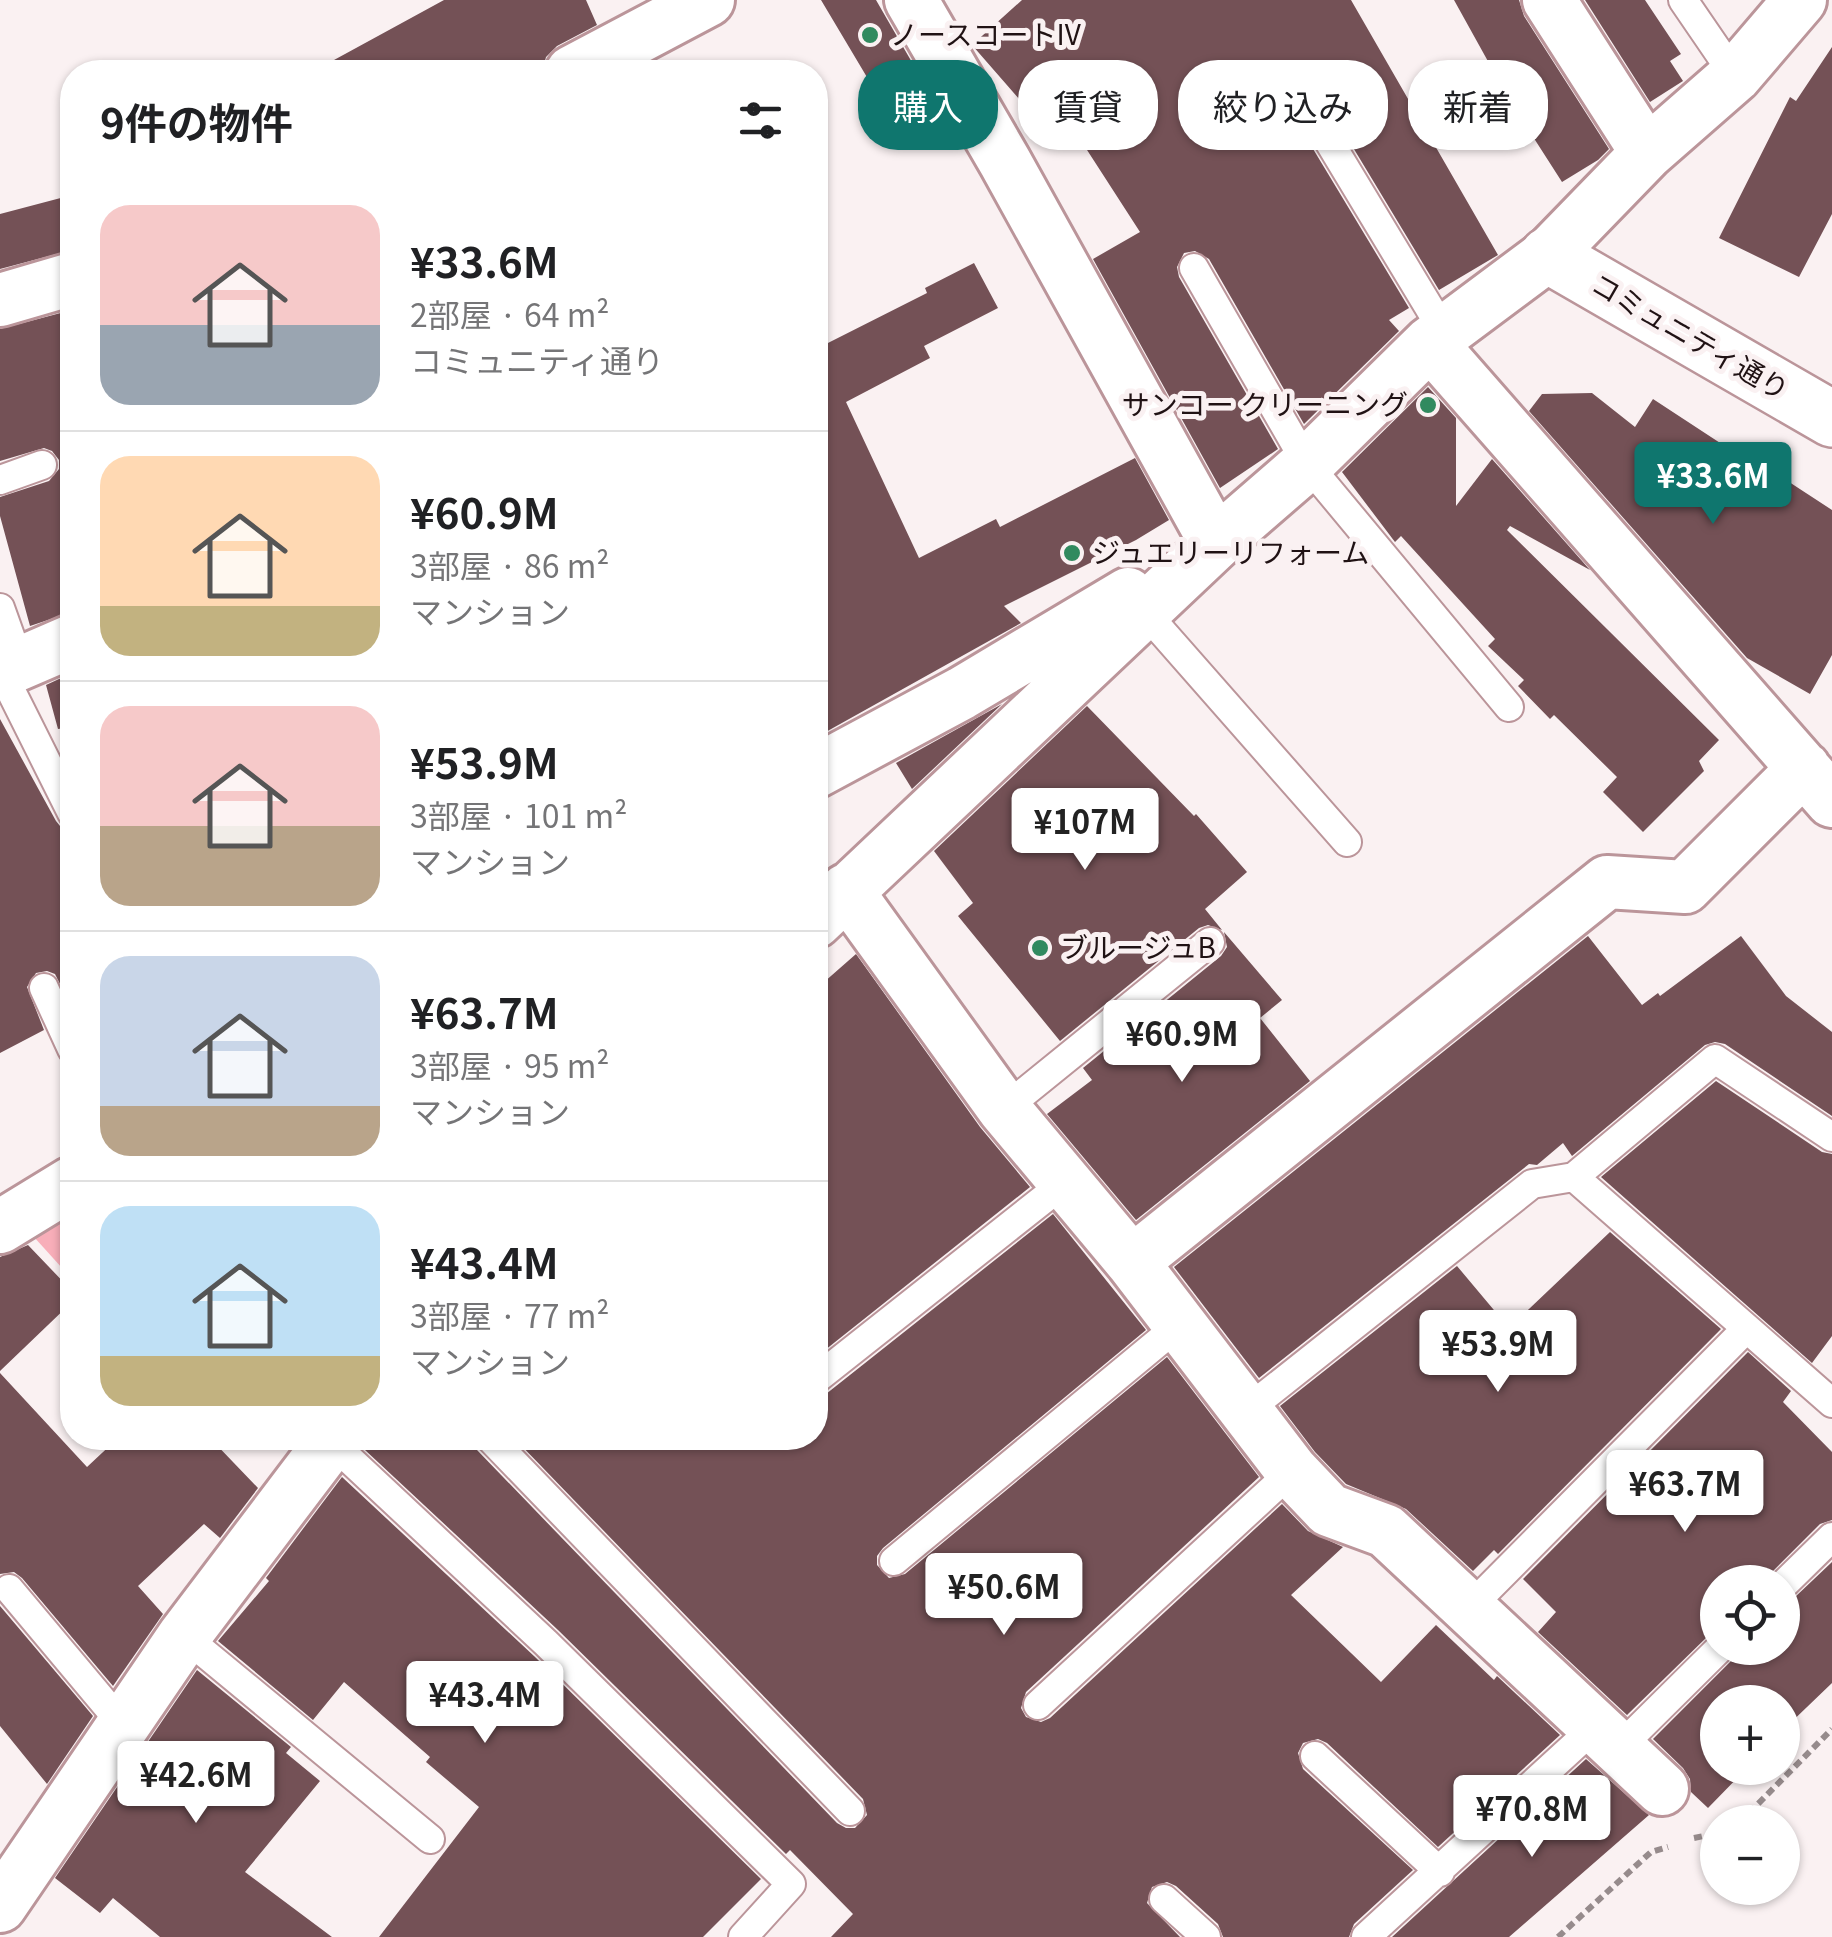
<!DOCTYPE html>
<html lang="ja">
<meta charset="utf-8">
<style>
body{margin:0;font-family:Georgia,"Noto Sans JP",serif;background:#f6f6f6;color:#202124;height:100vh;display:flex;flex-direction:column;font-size:38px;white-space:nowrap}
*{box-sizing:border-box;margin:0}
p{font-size:32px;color:#757577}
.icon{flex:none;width:55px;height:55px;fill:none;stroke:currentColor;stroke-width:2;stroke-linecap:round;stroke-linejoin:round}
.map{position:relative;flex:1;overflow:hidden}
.sheet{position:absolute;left:60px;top:60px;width:768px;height:1390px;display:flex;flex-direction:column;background:#fff;border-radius:40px;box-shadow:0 2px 8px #0004}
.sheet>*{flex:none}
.banner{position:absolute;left:858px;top:60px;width:822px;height:90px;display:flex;gap:20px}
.buttons{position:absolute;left:1700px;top:1565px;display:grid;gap:20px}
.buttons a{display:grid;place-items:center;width:100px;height:100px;border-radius:50%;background:#fff;box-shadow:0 2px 8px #0004;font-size:50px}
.price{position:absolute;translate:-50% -85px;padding:0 22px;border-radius:10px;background:#fff;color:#222;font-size:32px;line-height:65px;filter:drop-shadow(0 2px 5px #0008)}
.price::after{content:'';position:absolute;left:50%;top:60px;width:30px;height:22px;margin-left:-15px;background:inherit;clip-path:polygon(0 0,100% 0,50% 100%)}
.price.active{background:#0f766e;color:#fff}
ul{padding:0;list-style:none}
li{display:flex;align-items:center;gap:30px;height:250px;padding:0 40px}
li+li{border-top:2px solid #e0e0e0}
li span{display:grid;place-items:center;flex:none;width:280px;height:200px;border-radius:30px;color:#555}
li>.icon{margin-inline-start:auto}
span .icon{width:120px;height:120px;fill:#fffc;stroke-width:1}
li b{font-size:42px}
h2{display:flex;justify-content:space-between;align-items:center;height:120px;padding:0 40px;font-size:42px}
.tag{padding:0 35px;border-radius:40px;background:#fff;box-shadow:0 2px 8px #0004;font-size:35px;line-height:90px}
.tag.active{background:#0f766e;color:#fff}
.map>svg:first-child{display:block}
.green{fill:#f8aeb9}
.building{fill:#745156}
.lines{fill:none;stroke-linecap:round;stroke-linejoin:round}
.lane-casing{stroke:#bb959a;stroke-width:32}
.street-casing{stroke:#bb959a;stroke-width:58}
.secondary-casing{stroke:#bb959a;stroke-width:60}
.path{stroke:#968b8c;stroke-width:6;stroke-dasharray:8 5;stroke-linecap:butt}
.lane{stroke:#fff;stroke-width:28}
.street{stroke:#fff;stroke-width:52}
.secondary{stroke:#fff;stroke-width:55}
.poi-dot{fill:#318a5f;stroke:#faf1f2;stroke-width:4}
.labels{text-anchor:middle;stroke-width:10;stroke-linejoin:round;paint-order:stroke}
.poi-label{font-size:28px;fill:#201214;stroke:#faf1f2;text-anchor:start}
.street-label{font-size:28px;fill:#201214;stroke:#faf1f2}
</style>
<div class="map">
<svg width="1832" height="1937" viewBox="0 0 1832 1937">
<rect width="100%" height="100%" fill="#faf1f2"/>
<!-- green -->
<path class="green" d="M 72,1214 L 72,1279 L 34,1237 Z"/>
<!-- building -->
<path class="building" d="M 444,0 L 586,0 L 597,25 L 557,46 L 546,57 L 542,72 L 312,72 Z
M 821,0 L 876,0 L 917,71 L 877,94 Z
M 1022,0 L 1351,0 L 1498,255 L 1439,290 L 1328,106 L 1314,98 L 1303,101 L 1296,114 L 1298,124 L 1409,308 L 1389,320 L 1399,331 L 1304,424 L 1209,259 L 1195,251 L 1184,253 L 1177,267 L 1179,277 L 1278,449 L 1220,488 L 1093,259 L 1140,232 L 1078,136 L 1063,147 L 1031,103 L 1026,107 L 972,45 Z
M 1454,0 L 1519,0 L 1524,16 L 1609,149 L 1598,160 L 1562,182 L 1510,101 Z
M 1585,0 L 1645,0 L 1681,54 L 1670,61 L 1683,81 L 1650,102 Z
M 1832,47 L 1832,214 L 1799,277 L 1719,238 L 1790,97 L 1796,101 Z
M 72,195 L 72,250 L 0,269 L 0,214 Z
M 974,263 L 998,308 L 924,346 L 930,358 L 846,402 L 919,558 L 996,519 L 1000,527 L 1135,458 L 1169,520 L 1136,540 L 1004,606 L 1021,623 L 815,738 L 815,337 L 820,347 L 927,293 L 925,288 Z
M 72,310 L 72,612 L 30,626 L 0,516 L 0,497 L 49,481 L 59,469 L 59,460 L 52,451 L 44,448 L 0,461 L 0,329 Z
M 1428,387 L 1456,418 L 1456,506 L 1492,459 L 1590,570 L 1510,526 L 1507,530 L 1719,740 L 1699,761 L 1704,771 L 1643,832 L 1603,792 L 1617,777 L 1554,715 L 1550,719 L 1518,686 L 1524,680 L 1488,646 L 1495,639 L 1401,536 L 1395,542 L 1342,472 Z
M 1592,393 L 1635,427 L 1653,399 L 1740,456 L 1743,452 L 1832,510 L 1832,655 L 1810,694 L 1747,658 L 1529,411 L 1542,394 Z
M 72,673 L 72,727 L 58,729 L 46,685 Z
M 1002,704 L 912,789 L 896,763 Z
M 1087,706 L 1194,816 L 1196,814 L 1247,872 L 1205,909 L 1222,930 L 1208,925 L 1199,928 L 1060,1041 L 958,916 L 973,903 L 934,851 Z
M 0,719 L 56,821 L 72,841 L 72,1008 L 55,974 L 47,971 L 36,973 L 27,987 L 44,1030 L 0,1053 Z
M 1224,932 L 1282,1000 L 1260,1018 L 1310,1081 L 1136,1220 L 1047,1114 L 1092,1080 L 1083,1068 L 1221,956 L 1227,947 Z
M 1588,936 L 1642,1005 L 1658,993 L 1660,996 L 1741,936 L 1786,996 L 1832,1032 L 1832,1116 L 1725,1044 L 1715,1042 L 1705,1045 L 1572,1156 L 1563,1143 L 1537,1165 L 1529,1164 L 1259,1378 L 1174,1267 Z
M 856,954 L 980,1127 L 1030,1187 L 815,1358 L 815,990 Z
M 1716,1081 L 1822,1152 L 1832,1154 L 1832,1336 L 1812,1363 L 1601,1177 Z
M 1053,1214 L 1146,1330 L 883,1548 L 877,1556 L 877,1565 L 889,1578 L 905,1574 L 1167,1357 L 1259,1477 L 1026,1692 L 1021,1708 L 1026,1717 L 1041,1722 L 1050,1718 L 1282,1504 L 1308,1531 L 1343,1547 L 1291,1595 L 1381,1682 L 1436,1625 L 1494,1680 L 1497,1676 L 1560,1735 L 1438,1847 L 1327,1743 L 1318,1739 L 1303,1743 L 1298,1753 L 1303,1769 L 1413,1870 L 1354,1924 L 1349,1937 L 1223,1937 L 1218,1924 L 1176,1886 L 1167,1882 L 1152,1887 L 1147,1903 L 1180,1937 L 831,1937 L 853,1914 L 790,1850 L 786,1854 L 558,1630 L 365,1450 L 377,1438 L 473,1438 L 477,1450 L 837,1823 L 846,1828 L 855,1828 L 867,1815 L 863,1799 L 514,1438 L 815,1438 L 815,1397 L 826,1394 Z
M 1610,1232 L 1721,1329 L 1498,1554 L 1494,1550 L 1473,1571 L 1406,1509 L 1346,1484 L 1315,1452 L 1280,1406 L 1457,1266 L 1509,1328 Z
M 28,1245 L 72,1291 L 72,1302 L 0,1371 L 0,1257 Z
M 1748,1352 L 1791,1391 L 1783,1402 L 1832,1452 L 1832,1520 L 1820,1524 L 1770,1574 L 1765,1582 L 1718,1582 L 1718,1631 L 1708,1636 L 1627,1715 L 1538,1632 L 1556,1612 L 1523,1579 Z
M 0,1373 L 87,1467 L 118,1438 L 210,1438 L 258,1488 L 220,1538 L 204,1524 L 138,1586 L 163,1614 L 113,1686 L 22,1578 L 14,1572 L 0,1574 Z
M 342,1477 L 534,1656 L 761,1879 L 703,1937 L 379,1937 L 479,1807 L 426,1762 L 430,1757 L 344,1682 L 313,1720 L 218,1641 L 269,1581 L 266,1578 Z
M 1832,1562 L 1832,1683 L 1782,1731 L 1782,1702 L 1718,1702 L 1718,1768 L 1747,1768 L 1708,1808 L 1691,1792 L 1690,1779 L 1683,1768 L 1653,1739 L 1732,1660 L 1737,1648 L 1782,1648 L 1782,1603 L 1794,1598 Z
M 0,1606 L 93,1716 L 47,1784 L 0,1726 Z
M 197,1670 L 291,1747 L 286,1753 L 320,1781 L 245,1872 L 332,1937 L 160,1937 L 113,1898 L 100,1913 L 55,1878 Z
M 1586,1759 L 1649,1815 L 1509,1937 L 1392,1937 Z"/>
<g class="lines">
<!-- lane casing -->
<g class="lane-casing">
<path id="lane" d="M 1683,0 L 1735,76
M 1313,115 L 1444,332
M 1194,268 L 1307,464 L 1509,707
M 0,480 L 42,465
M 0,608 L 20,664
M 1143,610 L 1347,842
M 1,671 L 72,813
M 44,988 L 72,1049
M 1004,1109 L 1210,942
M 1574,1177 L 1832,1403
M 815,1380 L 1064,1183
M 1247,1410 L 1532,1184 L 1574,1177 L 1715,1059 L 1832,1137
M 490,1438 L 850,1811
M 331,1442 L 546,1643 L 791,1884 L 743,1937
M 894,1561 L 1179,1325
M 1782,1586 L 1832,1537
M 9,1589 L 123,1725
M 1469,1608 L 1745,1330
M 184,1636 L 430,1839
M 1038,1705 L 1292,1471
M 1618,1749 L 1720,1648
M 1315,1756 L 1440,1872
M 1164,1899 L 1206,1937
M 1366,1937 L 1596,1726"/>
</g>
<!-- street casing -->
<g class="street-casing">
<path id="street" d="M 911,0 L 1005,162 L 1216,543
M 1549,0 L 1647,153
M 572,72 L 708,0
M 0,300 L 72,279
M 1430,343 L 1832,801
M 0,672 L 72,641
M 815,772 L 962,693 L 1128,594
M 846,890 L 1004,1109 L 1132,1262 L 1292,1471 L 1329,1510 L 1386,1531 L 1662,1789
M 815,922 L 1216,543 L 1307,464 L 1430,343 L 1548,255 L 1647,153 L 1735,76 L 1800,0
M 0,1227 L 72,1183
M 1132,1262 L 1607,882 L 1685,887 L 1804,768
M 0,1906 L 184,1636 L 334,1438"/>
</g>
<!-- secondary casing -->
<g class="secondary-casing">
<path id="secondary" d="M 1548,255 L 1832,419"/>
</g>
<!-- path -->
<path class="path" d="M 1740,1822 L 1832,1729
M 1694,1838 L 1718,1833
M 1558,1937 L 1651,1852 L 1668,1847"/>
<!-- lane -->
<use href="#lane" class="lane"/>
<!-- street -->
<use href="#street" class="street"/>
<!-- secondary -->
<use href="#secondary" class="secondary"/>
</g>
<!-- markers -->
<g class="poi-dot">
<circle cx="870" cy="35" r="10"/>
<circle cx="1428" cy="405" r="10"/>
<circle cx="1072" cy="553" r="10"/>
<circle cx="1040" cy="948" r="10"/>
</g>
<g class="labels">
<!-- poi labels -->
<g class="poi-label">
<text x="890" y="45">ノースコートIV</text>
<text x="1408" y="415" text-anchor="end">サンコー クリーニング</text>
<text x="1092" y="563">ジュエリーリフォーム</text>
<text x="1060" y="958">ブルージュB</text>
</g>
<!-- street labels -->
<g class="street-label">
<text transform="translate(1690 337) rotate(30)" y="10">コミュニティ通り</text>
</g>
</g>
</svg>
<div class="buttons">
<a><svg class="icon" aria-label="locate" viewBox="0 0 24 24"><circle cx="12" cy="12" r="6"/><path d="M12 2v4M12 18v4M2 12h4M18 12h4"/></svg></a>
<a>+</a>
<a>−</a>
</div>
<b class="price active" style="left:1713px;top:527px">¥33.6M</b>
<b class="price" style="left:1085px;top:873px">¥107M</b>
<b class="price" style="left:1182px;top:1085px">¥60.9M</b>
<b class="price" style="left:1498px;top:1395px">¥53.9M</b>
<b class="price" style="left:1685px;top:1535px">¥63.7M</b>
<b class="price" style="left:1004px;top:1638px">¥50.6M</b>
<b class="price" style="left:485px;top:1746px">¥43.4M</b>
<b class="price" style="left:196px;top:1826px">¥42.6M</b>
<b class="price" style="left:1532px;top:1860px">¥70.8M</b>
<div class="banner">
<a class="tag active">購入</a>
<a class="tag">賃貸</a>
<a class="tag">絞り込み</a>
<a class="tag">新着</a>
</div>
<section class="sheet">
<h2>9件の物件<svg class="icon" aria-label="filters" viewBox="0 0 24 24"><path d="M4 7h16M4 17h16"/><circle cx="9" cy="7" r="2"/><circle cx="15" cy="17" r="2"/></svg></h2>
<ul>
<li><span style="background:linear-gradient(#f6c9c9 60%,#9aa5b1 0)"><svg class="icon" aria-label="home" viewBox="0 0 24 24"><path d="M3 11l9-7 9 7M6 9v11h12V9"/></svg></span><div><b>¥33.6M</b><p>2部屋 · 64 m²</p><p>コミュニティ通り</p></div></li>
<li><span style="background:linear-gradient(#ffd9b3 75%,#c2b280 0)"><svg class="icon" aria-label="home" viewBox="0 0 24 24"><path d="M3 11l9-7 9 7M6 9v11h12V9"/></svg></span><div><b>¥60.9M</b><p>3部屋 · 86 m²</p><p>マンション</p></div></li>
<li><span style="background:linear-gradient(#f6c9c9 60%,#b9a48a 0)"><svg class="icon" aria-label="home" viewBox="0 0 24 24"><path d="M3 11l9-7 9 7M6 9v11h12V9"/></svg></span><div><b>¥53.9M</b><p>3部屋 · 101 m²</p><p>マンション</p></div></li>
<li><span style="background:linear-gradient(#c9d6e8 75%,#b9a48a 0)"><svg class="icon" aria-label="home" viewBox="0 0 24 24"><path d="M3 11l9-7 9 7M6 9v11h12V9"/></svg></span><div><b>¥63.7M</b><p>3部屋 · 95 m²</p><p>マンション</p></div></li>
<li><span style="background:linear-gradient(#bfe0f5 75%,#c2b280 0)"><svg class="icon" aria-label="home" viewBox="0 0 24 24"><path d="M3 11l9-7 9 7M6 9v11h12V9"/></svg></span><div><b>¥43.4M</b><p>3部屋 · 77 m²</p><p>マンション</p></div></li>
</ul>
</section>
</div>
